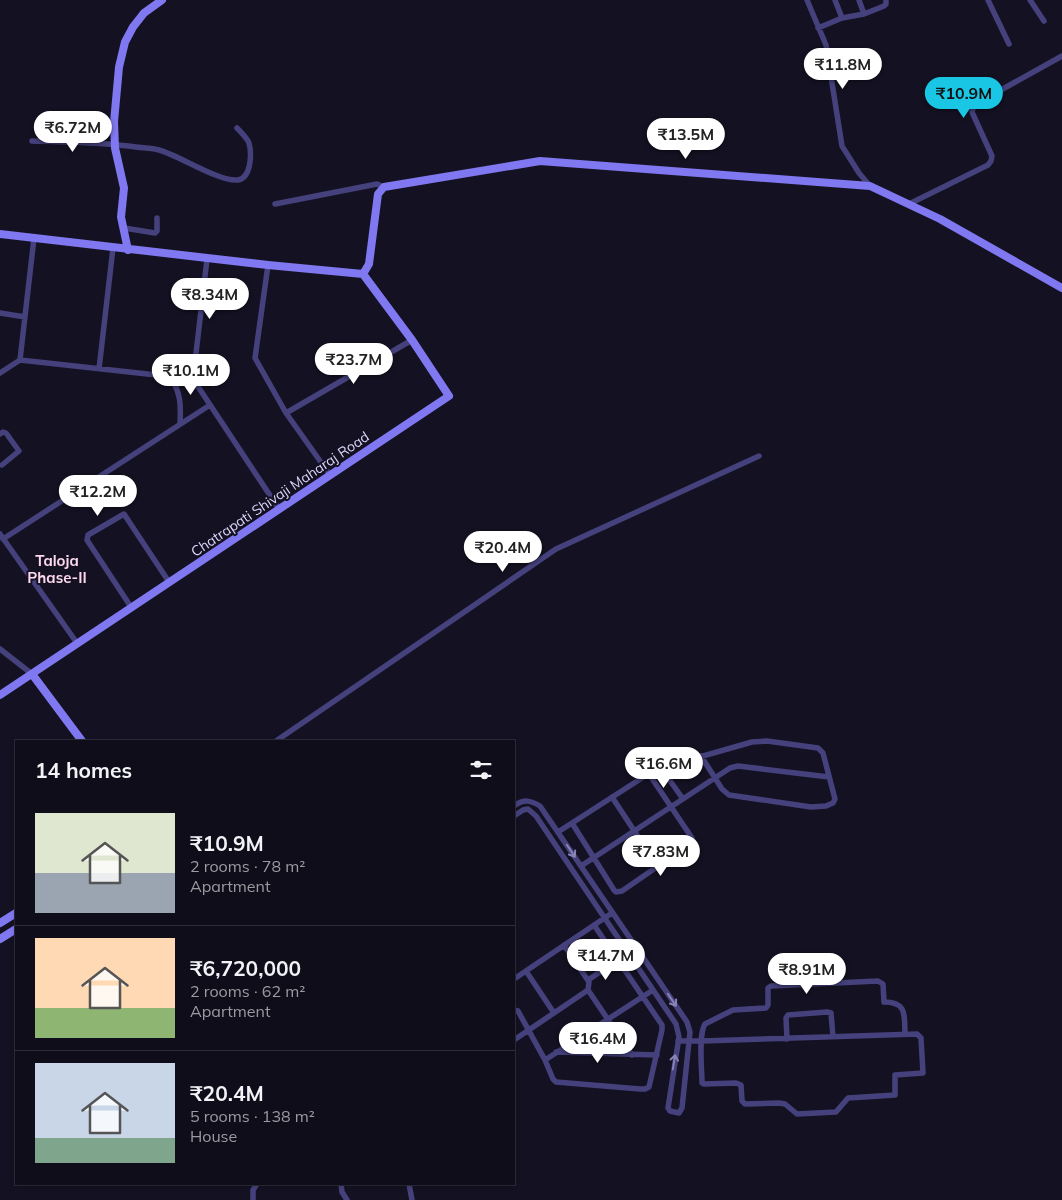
<!DOCTYPE html>
<meta charset="utf-8">
<style>
body{margin:0;font-family:Mulish,sans-serif;background:#181623;color:#f1f3f6;height:100vh;display:flex;flex-direction:column;font-size:19px;white-space:nowrap}
*{box-sizing:border-box;margin:0}
p{font-size:16px;color:#9b9ca2}
.icon{flex:none;width:28px;height:28px;fill:none;stroke:currentColor;stroke-width:2;stroke-linecap:round;stroke-linejoin:round}
.map{position:relative;flex:1;overflow:hidden}
.drawer{position:absolute;left:15px;top:740px;width:500px;height:445px;display:flex;flex-direction:column;background:#0f0d1a;border-radius:0px;box-shadow:0 1px 4px #0004,0 0 0 1px #2f2d39}
.drawer>*{flex:none}
.price{position:absolute;translate:-50% -42px;padding:0 11px;border-radius:18px;background:#fff;color:#222;font-size:16px;line-height:32px;filter:drop-shadow(0 1px 2px #0008)}
.price::after{content:'';position:absolute;left:50%;top:30px;width:15px;height:11px;margin-left:-8px;background:inherit;clip-path:polygon(0 0,100% 0,50% 100%)}
.price.on{background:#19c7e4;color:#111}
ul{padding:0;list-style:none}
li{display:flex;align-items:center;gap:15px;height:125px;padding:0 20px}
li+li{border-top:1px solid #2f2d39}
li span{display:grid;place-items:center;flex:none;width:140px;height:100px;border-radius:0px;color:#555}
li>.icon{margin-inline-start:auto}
span .icon{width:60px;height:60px;fill:#fffc;stroke-width:1}
li b{font-size:21px}
h2{display:flex;justify-content:space-between;align-items:center;height:60px;padding:0 20px;font-size:21px}
.map>svg:first-child{display:block}
.lines{fill:none;stroke-linecap:round;stroke-linejoin:round}
.street{stroke:#45417c;stroke-width:5.5}
.secondary{stroke:#8078f0;stroke-width:8}
.oneway{stroke:#8984b5}
.labels{text-anchor:middle;stroke-width:4;stroke-linejoin:round;paint-order:stroke}
.street-label{font-size:14px;fill:#dcd6fb;stroke:#141122}
.neighbourhood-label{font-size:15px;font-weight:bold;fill:#fbd8ed;stroke:#141122}
</style>
<div class="map">
<svg width="1062" height="1200" viewBox="0 0 1062 1200">
<rect width="100%" height="100%" fill="#141122"/>
<g class="lines">
<!-- street -->
<path class="street" d="M 807,0 L 826,45 L 842,146 L 859,173 L 870,186
M 835,0 L 842,18
M 859,0 L 864,14
M 988,0 L 1009,44
M 1030,0 L 1044,21
M 818,28 L 842,18 L 864,14 L 884,6 L 886,4 L 886,0
M 32,141 C 67,142 102,142 136,147 C 143,148 152,148 159,150 C 178,155 219,182 238,180 C 251,178 252,154 249,143 C 247,138 241,132 237,128
M 275,204 L 377,184 L 384,187
M 909,204 L 988,165 L 991,161 L 992,156 L 972,112 L 974,105 L 1062,56
M 124,228 L 155,233 L 157,231 L 157,218
M 268,265 L 255,358 L 286,413 L 330,475
M 0,313 L 25,317
M 20,360 L 34,238
M 99,369 L 113,248
M 0,373 L 20,360 L 193,379 L 279,509
M 170,377 C 181,392 181,406 180,424
M 193,379 L 207,259
M 286,413 L 412,340
M 0,434 L 3,432 L 6,433 L 19,451 L 2,465
M 0,534 L 77,643
M 3,539 L 210,405
M 131,607 L 87,540 L 88,535 L 124,514 L 169,582
M 0,649 L 32,674
M 276,741 L 556,549 L 759,456
M 661,768 L 683,799
M 612,797 L 658,867
M 514,806 C 524,799 530,800 540,806 L 687,1022 L 690,1032 L 682,1108 L 679,1113 L 670,1111 L 668,1108 L 679,1037 L 676,1024 L 536,816 L 528,809 L 523,810 L 514,816
M 572,823 L 614,890 L 616,892 L 622,891 L 693,842 L 692,838 L 649,774
M 558,832 L 645,776 L 661,768 L 752,742 L 767,741 L 818,748 L 823,753 L 835,799 L 833,803 L 826,806 L 811,807 L 729,795 L 722,789 L 701,756
M 581,866 L 730,768 L 738,766 L 829,777
M 526,971 L 554,1013
M 514,979 L 612,913
M 588,980 L 618,960
M 588,990 L 632,1055
M 514,1010 L 518,1011 L 545,1060 L 553,1079 L 556,1082 L 640,1089 L 645,1089 L 649,1087 L 662,1030 L 662,1025 L 594,925
M 787,1039 L 786,1018 L 788,1015 L 827,1012 L 831,1013 L 833,1037
M 514,1040 L 588,990 L 589,982 L 564,945
M 678,1041 L 702,1041 L 917,1034 L 921,1038 L 923,1073 L 895,1075 L 895,1095 L 848,1098 L 836,1112 L 797,1114 L 785,1104 L 779,1103 L 745,1104 L 742,1101 L 741,1085 L 736,1083 L 704,1084 L 702,1083 C 702,1069 698,1035 705,1024 L 733,1010 L 766,1008 L 768,1005 L 768,988 L 771,986 L 878,981 L 883,984 L 884,1002 C 908,1002 904,1016 905,1034
M 556,1052 L 657,1055
M 545,1060 L 653,990
M 341,1184 L 342,1192 L 347,1200
M 409,1184 L 412,1200
M 253,1200 L 253,1190 L 257,1184"/>
<!-- secondary -->
<path class="secondary" d="M 0,234 L 268,265 L 363,274
M 128,250 L 121,217 L 124,188 L 115,148 L 114,122 L 119,67 L 125,42 L 133,27 L 144,13 L 162,0
M 363,274 L 369,264 L 378,194 L 384,187 L 540,161 L 870,186 L 940,219 L 1062,288
M 32,674 L 82,741
M 0,695 L 449,396 L 412,340 L 363,274
M 0,923 L 16,913
M 0,939 L 16,929"/>
</g>
<!-- one-way arrows -->
<defs><path id="oneway-shaft" d="M-6 0H5M1.5-3L5.5 0L1.5 3" fill="none" stroke-width="1.6" stroke-linecap="round" stroke-linejoin="round" transform="scale(1.25)"/></defs>
<g class="oneway">
<use href="#oneway-shaft" transform="translate(571 851) rotate(56)"/>
<use href="#oneway-shaft" transform="translate(672 1000) rotate(56)"/>
<use href="#oneway-shaft" transform="translate(674 1062) rotate(-81)"/>
</g>
<g class="labels">
<!-- street labels -->
<g class="street-label">
<text transform="translate(280 494) rotate(-34)" y="5">Chatrapati Shivaji Maharaj Road</text>
</g>
<!-- neighbourhood labels -->
<g class="neighbourhood-label">
<text x="57" y="566">Taloja<tspan x="57" dy="17">Phase-II</tspan></text>
</g>
</g>
</svg>
<b class="price" style="left:843px;top:90px">₹11.8M</b>
<b class="price on" style="left:964px;top:119px">₹10.9M</b>
<b class="price" style="left:73px;top:153px">₹6.72M</b>
<b class="price" style="left:686px;top:160px">₹13.5M</b>
<b class="price" style="left:210px;top:320px">₹8.34M</b>
<b class="price" style="left:354px;top:385px">₹23.7M</b>
<b class="price" style="left:191px;top:396px">₹10.1M</b>
<b class="price" style="left:98px;top:517px">₹12.2M</b>
<b class="price" style="left:503px;top:573px">₹20.4M</b>
<b class="price" style="left:664px;top:789px">₹16.6M</b>
<b class="price" style="left:661px;top:877px">₹7.83M</b>
<b class="price" style="left:606px;top:981px">₹14.7M</b>
<b class="price" style="left:807px;top:995px">₹8.91M</b>
<b class="price" style="left:598px;top:1064px">₹16.4M</b>
<section class="drawer">
<h2>14 homes<svg class="icon" aria-label="filters" viewBox="0 0 24 24"><path d="M4 7h16M4 17h16"/><circle cx="9" cy="7" r="2"/><circle cx="15" cy="17" r="2"/></svg></h2>
<ul>
<li><span style="background:linear-gradient(#dfe7d0 60%,#9aa5b1 0)"><svg class="icon" aria-label="home" viewBox="0 0 24 24"><path d="M3 11l9-7 9 7M6 9v11h12V9"/></svg></span><div><b>₹10.9M</b><p>2 rooms · 78 m²</p><p>Apartment</p></div></li>
<li><span style="background:linear-gradient(#ffd9b3 70%,#8fb573 0)"><svg class="icon" aria-label="home" viewBox="0 0 24 24"><path d="M3 11l9-7 9 7M6 9v11h12V9"/></svg></span><div><b>₹6,720,000</b><p>2 rooms · 62 m²</p><p>Apartment</p></div></li>
<li><span style="background:linear-gradient(#c9d6e8 75%,#7fa58c 0)"><svg class="icon" aria-label="home" viewBox="0 0 24 24"><path d="M3 11l9-7 9 7M6 9v11h12V9"/></svg></span><div><b>₹20.4M</b><p>5 rooms · 138 m²</p><p>House</p></div></li>
</ul>
</section>
</div>
